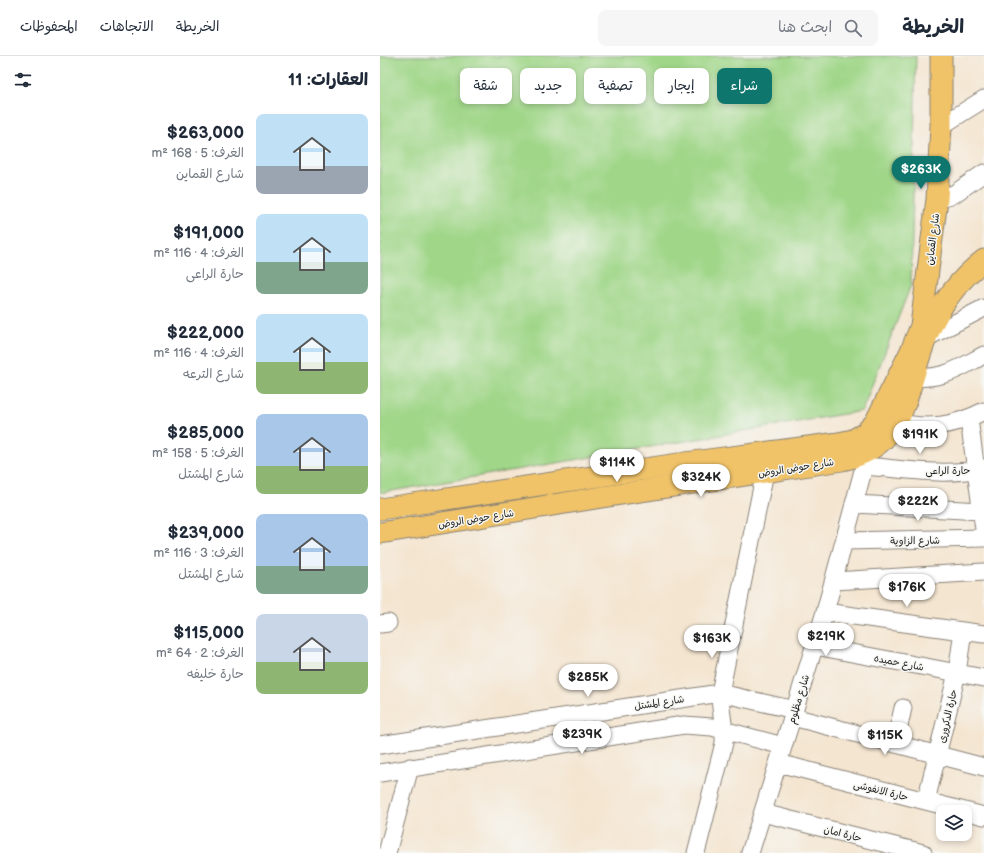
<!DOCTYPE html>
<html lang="ar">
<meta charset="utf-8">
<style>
body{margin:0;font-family:"Balsamiq Sans","Playpen Sans Arabic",sans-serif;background:#f6f6f7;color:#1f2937;direction:rtl;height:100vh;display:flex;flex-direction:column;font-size:15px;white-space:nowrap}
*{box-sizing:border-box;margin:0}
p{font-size:13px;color:#747a83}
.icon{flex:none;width:22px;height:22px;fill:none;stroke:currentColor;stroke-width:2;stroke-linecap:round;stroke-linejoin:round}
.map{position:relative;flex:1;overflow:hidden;direction:ltr}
.panel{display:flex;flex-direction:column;background:#fff;width:380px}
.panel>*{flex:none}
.top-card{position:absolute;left:12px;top:12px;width:380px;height:36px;direction:rtl;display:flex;gap:8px}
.fabs{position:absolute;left:556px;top:749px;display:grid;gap:8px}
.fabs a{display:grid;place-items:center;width:36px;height:36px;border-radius:8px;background:#fff;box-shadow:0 2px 6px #0003;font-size:20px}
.price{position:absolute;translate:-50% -34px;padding:0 9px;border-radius:14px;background:#fff;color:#222;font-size:13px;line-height:26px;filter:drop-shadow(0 1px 2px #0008)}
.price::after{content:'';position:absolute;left:50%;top:24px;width:12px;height:9px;margin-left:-6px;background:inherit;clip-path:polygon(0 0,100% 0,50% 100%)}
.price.active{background:#0f766e;color:#fff}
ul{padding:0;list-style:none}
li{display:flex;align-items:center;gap:12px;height:100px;padding:0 12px}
li span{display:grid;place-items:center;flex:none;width:112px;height:80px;border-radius:8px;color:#555}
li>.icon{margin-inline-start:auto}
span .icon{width:48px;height:48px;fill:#fffc;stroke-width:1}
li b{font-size:17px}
h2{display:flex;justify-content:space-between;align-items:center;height:48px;padding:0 12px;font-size:17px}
.chip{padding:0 14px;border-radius:8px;background:#fff;box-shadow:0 2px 6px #0003;font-size:14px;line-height:36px}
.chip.active{background:#0f766e;color:#fff}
header{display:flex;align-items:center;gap:24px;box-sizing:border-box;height:56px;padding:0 20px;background:#fff;border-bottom:1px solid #e0e1e3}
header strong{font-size:19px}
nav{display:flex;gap:22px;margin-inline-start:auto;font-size:14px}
.search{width:280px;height:36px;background:#f6f6f7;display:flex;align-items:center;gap:10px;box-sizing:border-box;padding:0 14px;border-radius:8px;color:#747a83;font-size:15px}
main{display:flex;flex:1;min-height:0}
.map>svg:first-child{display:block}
.green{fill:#9fd687;stroke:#5e7952}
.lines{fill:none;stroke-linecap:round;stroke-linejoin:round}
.minor-casing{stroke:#888076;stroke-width:19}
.major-casing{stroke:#888076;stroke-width:23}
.minor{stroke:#fff;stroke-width:17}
.major{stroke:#f0c369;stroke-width:21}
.labels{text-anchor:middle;stroke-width:3;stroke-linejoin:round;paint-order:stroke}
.street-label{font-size:10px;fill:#1c1c1c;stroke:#f6f6f2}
</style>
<header>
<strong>الخريطة</strong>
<div class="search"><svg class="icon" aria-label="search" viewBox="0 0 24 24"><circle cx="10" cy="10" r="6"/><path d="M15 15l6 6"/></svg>ابحث هنا</div>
<nav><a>الخريطة</a><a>الاتجاهات</a><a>المحفوظات</a></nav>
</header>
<main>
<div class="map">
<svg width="604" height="797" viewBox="0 0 604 797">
<rect width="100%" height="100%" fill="#f6f6f2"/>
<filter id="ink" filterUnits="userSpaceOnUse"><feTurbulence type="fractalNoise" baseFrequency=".025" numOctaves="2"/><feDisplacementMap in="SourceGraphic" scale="8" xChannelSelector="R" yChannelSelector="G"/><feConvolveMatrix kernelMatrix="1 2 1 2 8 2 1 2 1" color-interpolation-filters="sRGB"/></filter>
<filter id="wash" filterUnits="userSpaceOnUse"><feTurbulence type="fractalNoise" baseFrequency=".012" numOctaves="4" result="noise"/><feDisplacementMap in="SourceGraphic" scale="16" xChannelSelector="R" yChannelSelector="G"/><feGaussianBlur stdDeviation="0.9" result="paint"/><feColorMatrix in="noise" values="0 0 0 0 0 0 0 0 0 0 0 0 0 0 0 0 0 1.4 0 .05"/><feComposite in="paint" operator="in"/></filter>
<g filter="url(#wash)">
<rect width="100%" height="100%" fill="#f4e5d0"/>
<!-- green -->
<path class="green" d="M 0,0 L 536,0 L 531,229 L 482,355 L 0,437 Z"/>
</g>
<g filter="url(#ink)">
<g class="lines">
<!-- minor casing -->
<g class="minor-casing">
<path id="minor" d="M 561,70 L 604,43
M 557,143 L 574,138 L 604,117
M 546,282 L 604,252
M 534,321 C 563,324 579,312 604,299
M 589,363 L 604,473
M 516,366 C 548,374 575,370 604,355
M 485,410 C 523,413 566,421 604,412
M 475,448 L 601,455
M 465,485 L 604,482
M 454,525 L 604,516
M 445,556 L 604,578
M 0,568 L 8,567
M 435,590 L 604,622
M 413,661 L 604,711
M 515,688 L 523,652
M 0,689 L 340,637 L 415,654
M 398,707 L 604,760
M 0,717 L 304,669 L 332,671 L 403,690
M 546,745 L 577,617 L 583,575
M 383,757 L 543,797
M 7,797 L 30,711
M 316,797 L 344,687 C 345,670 340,654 340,637 L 385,416
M 370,797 L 445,556 L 488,396"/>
</g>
<!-- major casing -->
<g class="major-casing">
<path id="major" d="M 0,453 L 305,407 L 459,387 L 473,384 L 485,377 L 495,367 L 531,295 L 541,270 L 557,143 L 561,70 L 561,0
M 0,477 L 222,441 L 462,404 C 532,390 525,325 550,273 C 562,246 581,222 604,204"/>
</g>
<!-- minor -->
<use href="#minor" class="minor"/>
<!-- major -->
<use href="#major" class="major"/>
</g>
</g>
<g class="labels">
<!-- street labels -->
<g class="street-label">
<text transform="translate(552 183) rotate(-83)" y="4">شارع القماين</text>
<text transform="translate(416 411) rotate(-9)" y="4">شارع حوض الروض</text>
<text x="568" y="418">حارة الراعى</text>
<text transform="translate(96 462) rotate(-9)" y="4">شارع حوض الروض</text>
<text transform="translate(535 484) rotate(-1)" y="4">شارع الزاوية</text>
<text transform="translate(519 606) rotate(11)" y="4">شارع حميده</text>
<text transform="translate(418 643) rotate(-73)" y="4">شارع مظلوم</text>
<text transform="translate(279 646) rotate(-9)" y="4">شارع المشتل</text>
<text transform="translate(567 660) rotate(-77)" y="4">حارة الدكرورى</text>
<text transform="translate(501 734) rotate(14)" y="4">حارة الانفوشى</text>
<text transform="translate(463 777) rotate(14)" y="4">حارة امان</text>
</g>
</g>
</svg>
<div class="fabs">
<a><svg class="icon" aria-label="layers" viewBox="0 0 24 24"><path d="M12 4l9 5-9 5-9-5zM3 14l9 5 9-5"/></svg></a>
</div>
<b class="price active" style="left:541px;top:134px">$263K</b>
<b class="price" style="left:540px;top:399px">$191K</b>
<b class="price" style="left:237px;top:427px">$114K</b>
<b class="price" style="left:321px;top:442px">$324K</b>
<b class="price" style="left:538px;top:466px">$222K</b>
<b class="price" style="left:527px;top:552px">$176K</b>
<b class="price" style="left:446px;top:601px">$219K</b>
<b class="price" style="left:332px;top:603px">$163K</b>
<b class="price" style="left:208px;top:642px">$285K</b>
<b class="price" style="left:202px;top:699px">$239K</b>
<b class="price" style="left:505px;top:700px">$115K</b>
<div class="top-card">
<a class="chip active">شراء</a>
<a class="chip">إيجار</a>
<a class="chip">تصفية</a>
<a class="chip">جديد</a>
<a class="chip">شقة</a>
</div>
</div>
<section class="panel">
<h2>العقارات: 11<svg class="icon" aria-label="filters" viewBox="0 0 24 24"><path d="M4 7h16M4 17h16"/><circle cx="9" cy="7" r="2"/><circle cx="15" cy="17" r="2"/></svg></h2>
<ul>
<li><span style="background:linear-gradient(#bfe0f5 65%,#9aa5b1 0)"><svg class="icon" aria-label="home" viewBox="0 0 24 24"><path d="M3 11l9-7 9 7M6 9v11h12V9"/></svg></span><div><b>$263,000</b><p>الغرف: 5 · 168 m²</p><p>شارع القماين</p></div></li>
<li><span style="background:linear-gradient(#bfe0f5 60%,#7fa58c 0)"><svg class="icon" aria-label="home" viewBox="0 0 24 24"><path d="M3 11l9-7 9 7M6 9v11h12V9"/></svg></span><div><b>$191,000</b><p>الغرف: 4 · 116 m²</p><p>حارة الراعى</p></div></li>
<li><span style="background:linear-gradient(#bfe0f5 60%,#8fb573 0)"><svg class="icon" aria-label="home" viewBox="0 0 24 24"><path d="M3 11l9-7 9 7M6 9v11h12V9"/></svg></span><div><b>$222,000</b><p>الغرف: 4 · 116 m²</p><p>شارع الترعه</p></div></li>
<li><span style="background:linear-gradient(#a9c7e8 65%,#8fb573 0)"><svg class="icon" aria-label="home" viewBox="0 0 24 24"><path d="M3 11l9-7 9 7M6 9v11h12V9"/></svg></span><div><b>$285,000</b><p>الغرف: 5 · 158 m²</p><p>شارع المشتل</p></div></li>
<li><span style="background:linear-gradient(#a9c7e8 65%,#7fa58c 0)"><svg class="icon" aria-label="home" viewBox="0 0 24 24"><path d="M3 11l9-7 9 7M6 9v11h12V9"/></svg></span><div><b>$239,000</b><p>الغرف: 3 · 116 m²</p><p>شارع المشتل</p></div></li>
<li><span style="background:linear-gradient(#c9d6e8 60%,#8fb573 0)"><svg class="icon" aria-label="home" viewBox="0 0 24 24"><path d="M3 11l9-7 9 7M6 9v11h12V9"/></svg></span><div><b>$115,000</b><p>الغرف: 2 · 64 m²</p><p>حارة خليفه</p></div></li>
</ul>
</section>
</main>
